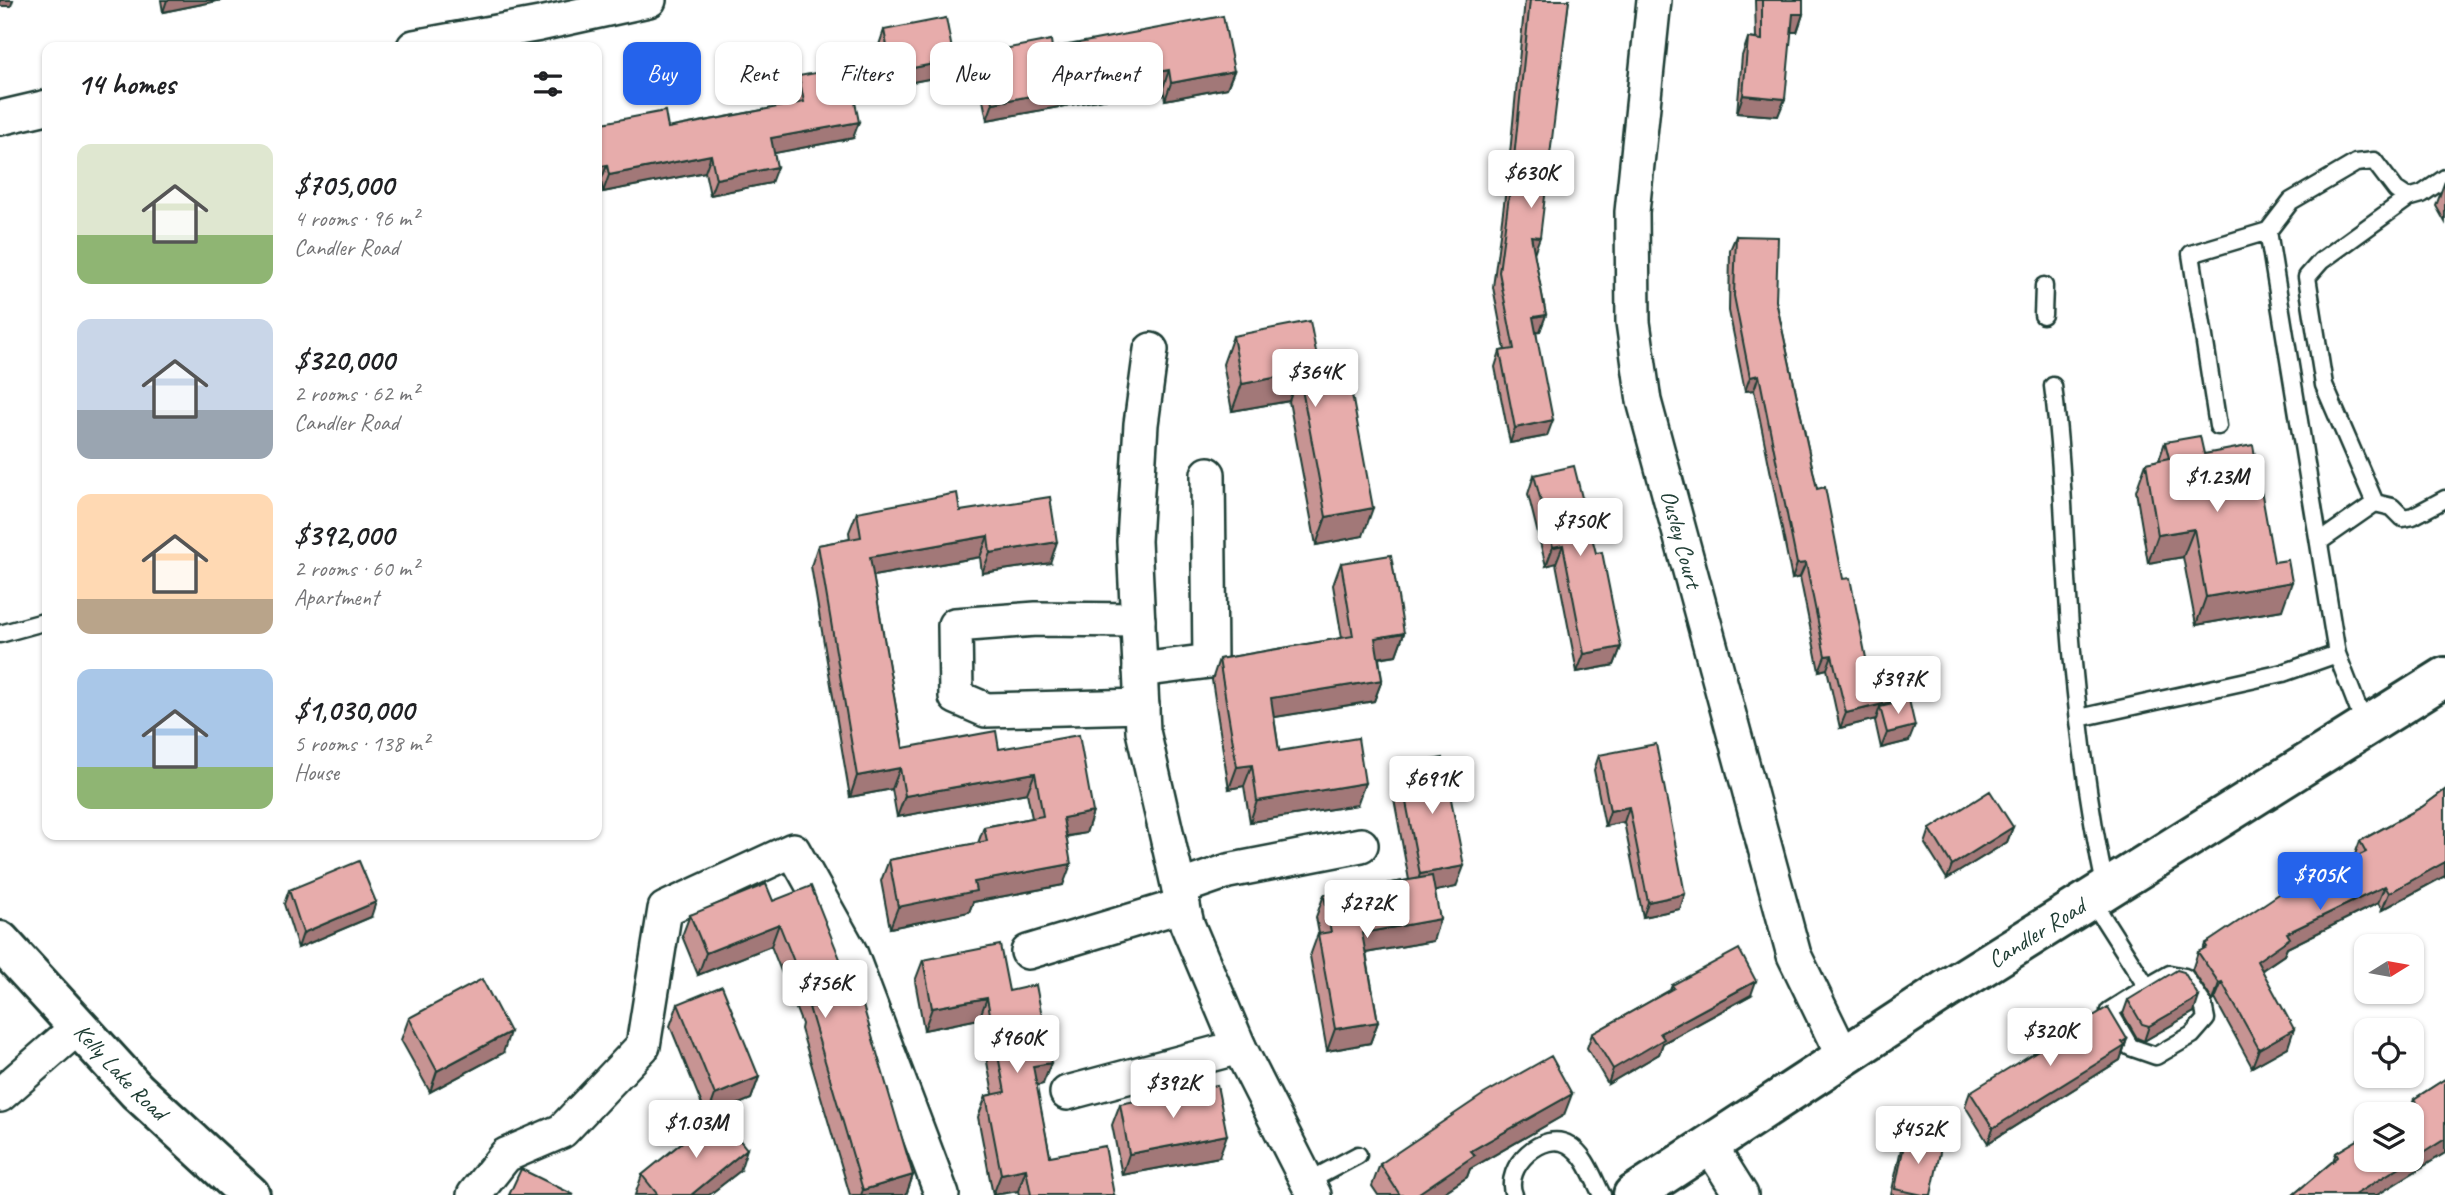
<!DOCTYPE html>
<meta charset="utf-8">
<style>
body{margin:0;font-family:Caveat,sans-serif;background:#f6f6f6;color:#202124;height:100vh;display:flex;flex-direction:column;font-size:26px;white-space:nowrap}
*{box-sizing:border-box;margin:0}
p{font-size:23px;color:#757577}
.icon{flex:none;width:38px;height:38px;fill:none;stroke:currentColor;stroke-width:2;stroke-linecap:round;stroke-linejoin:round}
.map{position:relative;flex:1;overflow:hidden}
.drawer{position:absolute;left:42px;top:42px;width:560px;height:798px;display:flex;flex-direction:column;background:#fff;border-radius:14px;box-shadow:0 2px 5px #0004}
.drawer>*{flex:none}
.hud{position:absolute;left:623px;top:42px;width:665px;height:63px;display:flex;gap:14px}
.needle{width:46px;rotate:79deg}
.fabs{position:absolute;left:2354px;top:934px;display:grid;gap:14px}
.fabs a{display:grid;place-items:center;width:70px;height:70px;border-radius:14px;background:#fff;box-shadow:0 2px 5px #0004;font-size:35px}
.price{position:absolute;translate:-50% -60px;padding:0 16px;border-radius:7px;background:#fff;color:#222;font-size:23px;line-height:46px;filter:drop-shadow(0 2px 4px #0008)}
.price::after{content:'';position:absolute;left:50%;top:42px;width:21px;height:16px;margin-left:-10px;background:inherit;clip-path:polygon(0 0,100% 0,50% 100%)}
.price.on{background:#2563eb;color:#fff}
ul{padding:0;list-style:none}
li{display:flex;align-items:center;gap:21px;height:175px;padding:0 35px}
li span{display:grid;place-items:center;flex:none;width:196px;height:140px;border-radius:14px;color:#555}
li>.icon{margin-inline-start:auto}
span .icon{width:84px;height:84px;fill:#fffc;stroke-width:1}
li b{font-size:30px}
h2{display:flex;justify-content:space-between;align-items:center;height:84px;padding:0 35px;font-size:30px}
.tag{padding:0 24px;border-radius:14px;background:#fff;box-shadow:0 2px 5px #0004;font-size:24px;line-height:63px}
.tag.on{background:#2563eb;color:#fff}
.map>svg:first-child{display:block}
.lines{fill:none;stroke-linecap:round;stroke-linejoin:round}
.service-casing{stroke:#1f3d34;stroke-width:21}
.minor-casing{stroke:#1f3d34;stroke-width:38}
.tertiary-casing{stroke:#1f3d34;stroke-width:44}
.secondary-casing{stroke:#1f3d34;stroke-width:44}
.service{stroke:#fff;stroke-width:16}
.minor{stroke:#fff;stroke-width:33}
.tertiary{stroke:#fff;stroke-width:38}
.secondary{stroke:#fff;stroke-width:38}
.wall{fill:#c79493;stroke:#1f3d34;stroke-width:2}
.shaded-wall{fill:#a27878;stroke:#1f3d34;stroke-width:2}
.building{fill:#e7acab;stroke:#1f3d34;stroke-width:2}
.labels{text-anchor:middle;stroke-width:5;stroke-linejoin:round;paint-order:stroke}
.street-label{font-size:24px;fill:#1f3d34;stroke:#fff}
</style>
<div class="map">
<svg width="2445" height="1195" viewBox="0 0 2445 1195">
<rect width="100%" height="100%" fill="#fff"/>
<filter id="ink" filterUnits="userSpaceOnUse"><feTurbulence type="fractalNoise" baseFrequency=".0143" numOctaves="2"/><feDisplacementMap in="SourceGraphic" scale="14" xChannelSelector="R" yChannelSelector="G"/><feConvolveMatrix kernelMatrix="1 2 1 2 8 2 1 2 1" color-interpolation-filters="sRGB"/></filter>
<g filter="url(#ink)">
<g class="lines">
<!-- service casing -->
<g class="service-casing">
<path id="service" d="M 2268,231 L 2337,654 L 2365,726
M 2043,315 L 2044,286
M 2053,386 C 2065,478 2064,570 2073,663 C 2080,739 2090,815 2106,890
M 2218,426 L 2191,254 L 2268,231 L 2291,201 L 2356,163 L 2374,161 L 2396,190 L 2408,198 L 2422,194 L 2445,178
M 2375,503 L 2324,385 L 2307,277 L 2321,261 L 2408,198
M 2319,542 L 2375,503 L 2392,507 L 2403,518 L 2413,516 L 2445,499
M 0,634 L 47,621
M 2079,718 L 2283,673 L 2337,654
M 2091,899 L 2147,987 L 2109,1011 L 2130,1047 L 2156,1056 L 2192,1035 L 2206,1019 L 2203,1004 L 2185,977 L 2170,974 L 2147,987
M 1307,1182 L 1358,1155
M 1514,1195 C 1502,1167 1544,1129 1569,1145 C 1586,1155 1593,1178 1602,1195"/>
</g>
<!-- minor casing -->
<g class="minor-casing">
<g id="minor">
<path id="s1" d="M 1654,0 L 1632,212 L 1633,322 L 1644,401 L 1794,955 L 1844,1058"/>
<path d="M 414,47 L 540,24 L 649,0"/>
<path d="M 0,118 L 47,107"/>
<path d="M 1151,350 L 1141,424 L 1134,541 L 1143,731 L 1187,924 L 1239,1047 L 1314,1195"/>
<path d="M 1138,620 L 1036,619 L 955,625 L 956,697 L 986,710 L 1142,706"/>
<path d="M 1140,670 L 1210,661 L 1208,474"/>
<path d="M 1179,888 L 1228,871 L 1361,845"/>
<path d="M 1028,952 L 1183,905"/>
<path d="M 1067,1093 L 1239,1047"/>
<path d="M 0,1095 L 78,1027"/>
<path d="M 1709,1144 L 1741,1195"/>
<path d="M 474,1195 L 506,1155 L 562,1131 L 643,1046 L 665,909 L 793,850 L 850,952 L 942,1195"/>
</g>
</g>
<!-- tertiary casing -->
<g class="tertiary-casing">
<g id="tertiary">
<path id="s2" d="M 0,941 L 137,1091 L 250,1195"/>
</g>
</g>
<!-- secondary casing -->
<g class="secondary-casing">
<g id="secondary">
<path id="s3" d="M 1633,1195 L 1947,989 L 2445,677"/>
</g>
</g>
<!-- service -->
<use href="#service" class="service"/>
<!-- minor -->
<use href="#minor" class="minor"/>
<!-- tertiary -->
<use href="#tertiary" class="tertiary"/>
<!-- secondary -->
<use href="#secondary" class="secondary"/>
</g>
<!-- wall -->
<path class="wall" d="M 161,0 L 222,0 L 163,12 Z
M 1525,0 L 1569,0 L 1534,253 L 1546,315 L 1540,331 L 1536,331 L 1547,436 L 1510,443 L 1495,367 L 1500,351 L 1505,350 L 1493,287 L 1508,174 Z
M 1755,0 L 1803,0 L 1803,14 L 1797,32 L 1791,32 L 1778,116 L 1737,113 L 1742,56 L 1748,38 L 1756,39 Z
M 884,30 L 949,75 L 887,87 L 879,45 Z
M 1052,48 L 1234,71 L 1227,88 L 1165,100 L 1163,88 L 987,120 L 977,70 L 983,53 Z
M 799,76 L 853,138 L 774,153 L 771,183 L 710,195 L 705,172 L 603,192 L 601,181 L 597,182 L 597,124 L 668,128 L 795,104 L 793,92 Z
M 2445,181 L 2445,222 L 2436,206 Z
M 1736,236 L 1776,301 L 1817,489 L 1868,668 L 1898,702 L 1909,741 L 1881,748 L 1875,721 L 1876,719 L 1840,728 L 1827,669 L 1819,671 L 1800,577 L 1792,579 L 1754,390 L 1745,391 L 1729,311 L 1730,250 Z
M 1233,336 L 1318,362 L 1363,536 L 1316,545 L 1289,401 L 1232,411 L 1223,364 Z
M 2165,442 L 2204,454 L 2282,610 L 2196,625 L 2183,557 L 2148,563 L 2136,491 L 2146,463 L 2159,460 Z
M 1534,475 L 1621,647 L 1614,665 L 1577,672 L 1556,563 L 1546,566 L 1528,494 Z
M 960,511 L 1050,563 L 982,573 L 980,557 L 873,576 L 903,748 L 999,749 L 1093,812 L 1086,833 L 1066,837 L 1063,885 L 973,902 L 969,912 L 890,928 L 881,881 L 889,860 L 978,843 L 984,827 L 1032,818 L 1027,793 L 897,817 L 892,789 L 850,797 L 811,566 L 818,545 L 850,539 L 849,532 L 857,512 Z
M 1341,563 L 1404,633 L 1396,655 L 1379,658 L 1382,680 L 1374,701 L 1274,717 L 1279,751 L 1357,805 L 1250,822 L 1244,786 L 1229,789 L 1212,680 L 1219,659 L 1342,638 L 1333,585 Z
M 1599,755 L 1685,894 L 1680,909 L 1643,917 L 1624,822 L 1605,826 L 1594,770 Z
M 1399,766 L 1456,887 L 1435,891 L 1433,941 L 1366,953 L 1378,1022 L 1370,1043 L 1327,1051 L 1310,956 L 1318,934 L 1319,934 L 1316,917 L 1324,895 L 1409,880 L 1392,788 Z
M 2445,790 L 2445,876 L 2382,910 L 2378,903 L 2287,948 L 2284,955 L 2262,970 L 2288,1047 L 2252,1067 L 2215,999 L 2213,1001 L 2192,970 L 2198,952 L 2203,950 L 2205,944 L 2354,857 L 2360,841 L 2422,807 Z
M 2013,827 L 2007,842 L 1947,879 L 1925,844 L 1930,829 Z
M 289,890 L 371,917 L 298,948 L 284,904 Z
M 773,901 L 913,1175 L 906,1195 L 850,1195 L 801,1029 L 802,1024 L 771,946 L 698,975 L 682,936 L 690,915 Z
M 923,960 L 1009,991 L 1043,1084 L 1036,1086 L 1050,1156 L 1114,1195 L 1019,1195 L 1018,1191 L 993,1195 L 978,1117 L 986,1096 L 993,1094 L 979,1019 L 924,1030 L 915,981 Z
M 1672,985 L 1751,995 L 1663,1043 L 1659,1054 L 1608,1084 L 1587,1048 L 1592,1034 L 1670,990 Z
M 2128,1000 L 2194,1012 L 2144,1041 L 2137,1038 L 2123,1014 Z
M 678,1004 L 759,1077 L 751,1099 L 707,1117 L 670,1026 Z
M 409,1018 L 503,1053 L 430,1092 L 401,1040 Z
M 2127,1039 L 2120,1060 L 1988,1143 L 1965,1106 L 1970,1092 Z
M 2445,1079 L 2445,1153 L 2377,1195 L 2293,1195 L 2333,1161 L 2336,1153 L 2411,1109 L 2414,1099 Z
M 1120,1104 L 1219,1157 L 1122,1175 L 1112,1125 Z
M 1564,1115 L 1470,1169 L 1467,1177 L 1440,1195 L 1378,1195 L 1372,1186 L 1380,1164 Z
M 1906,1135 L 1931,1195 L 1891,1195 L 1901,1149 Z
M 740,1171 L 709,1195 L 635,1195 L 642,1175 Z"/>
<!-- shaded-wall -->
<path class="shaded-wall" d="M 0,0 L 13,0 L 11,6 L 0,6 Z
M 167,0 L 222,0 L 163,12 Z
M 1793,14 L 1803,14 L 1797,32 L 1786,32 Z
M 954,60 L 949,75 L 887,87 L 892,72 Z
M 1169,70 L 1163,88 L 987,120 L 993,103 Z
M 1234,71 L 1227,88 L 1165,100 L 1171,83 Z
M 1743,95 L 1785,99 L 1778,116 L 1737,113 Z
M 859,122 L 853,138 L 765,155 L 771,138 Z
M 711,155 L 705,172 L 603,192 L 609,175 Z
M 607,165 L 601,181 L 597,182 L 597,167 Z
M 777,167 L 771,183 L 710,195 L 716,179 Z
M 1531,236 L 1540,237 L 1534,253 Z
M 1546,315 L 1540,331 L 1527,333 L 1533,317 Z
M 1299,373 L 1289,401 L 1232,411 L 1242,384 Z
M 1759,375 L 1754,390 L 1745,391 L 1750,377 Z
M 1553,420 L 1547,436 L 1510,443 L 1515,428 Z
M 1373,508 L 1363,536 L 1316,545 L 1326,517 Z
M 2194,529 L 2183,557 L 2148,563 L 2158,535 Z
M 988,536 L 980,557 L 862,578 L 870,557 Z
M 1057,542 L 1050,563 L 982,573 L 990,553 Z
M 1563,545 L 1556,563 L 1546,566 L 1553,547 Z
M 1806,563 L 1800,577 L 1792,579 L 1797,564 Z
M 2292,582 L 2282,610 L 2196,625 L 2206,597 Z
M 1404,633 L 1396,655 L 1368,659 L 1375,638 Z
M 1621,647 L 1614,665 L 1577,672 L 1584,654 Z
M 1832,655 L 1827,669 L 1819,671 L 1825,656 Z
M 1382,680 L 1374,701 L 1263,719 L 1271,698 Z
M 1899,700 L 1894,715 L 1880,707 L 1876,719 L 1840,728 L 1846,713 Z
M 1915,726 L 1909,741 L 1881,748 L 1887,733 Z
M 1252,765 L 1244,786 L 1229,789 L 1237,767 Z
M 900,768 L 892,789 L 850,797 L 857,776 Z
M 1035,773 L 1027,793 L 897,817 L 905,796 Z
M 1365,783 L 1357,805 L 1250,822 L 1257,801 Z
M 1629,807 L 1624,822 L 1605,826 L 1610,811 Z
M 1093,812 L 1086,833 L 1055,838 L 1063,818 Z
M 2013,827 L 2007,842 L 1947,879 L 1952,865 Z
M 2445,862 L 2445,876 L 2382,910 L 2389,893 Z
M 1071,864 L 1063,885 L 973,902 L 969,912 L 890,928 L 898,907 L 974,882 Z
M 1464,866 L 1456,887 L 1413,896 L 1420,874 Z
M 2385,886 L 2378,903 L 2287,948 L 2284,955 L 2250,978 L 2257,961 L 2287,933 Z
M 1685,894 L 1680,909 L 1643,917 L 1648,902 Z
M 376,902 L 371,917 L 298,948 L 303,933 Z
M 1440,919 L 1433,941 L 1354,955 L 1362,933 Z
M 779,924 L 771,946 L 698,975 L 706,953 Z
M 1756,981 L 1751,995 L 1663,1043 L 1659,1054 L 1608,1084 L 1613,1069 L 1660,1033 Z
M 2222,982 L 2215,999 L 2213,1001 L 2219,983 Z
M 2199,997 L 2194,1012 L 2144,1041 L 2149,1026 Z
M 987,998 L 979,1019 L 924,1030 L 932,1008 Z
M 1378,1022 L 1370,1043 L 1327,1051 L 1335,1029 Z
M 2294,1029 L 2288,1047 L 2252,1067 L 2259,1049 Z
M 510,1032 L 503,1053 L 430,1092 L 437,1071 Z
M 2127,1039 L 2120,1060 L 1988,1143 L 1993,1128 Z
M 1051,1063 L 1043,1084 L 1025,1088 L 1033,1066 Z
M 759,1077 L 751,1099 L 707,1117 L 715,1095 Z
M 1572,1094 L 1564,1115 L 1470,1169 L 1467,1177 L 1440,1195 L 1416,1195 L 1471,1151 Z
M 1227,1135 L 1219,1157 L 1122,1175 L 1129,1154 Z
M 2445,1139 L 2445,1153 L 2377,1195 L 2354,1195 Z
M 747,1149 L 740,1171 L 709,1195 L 691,1195 Z
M 1026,1169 L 1018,1191 L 993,1195 L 1001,1174 Z
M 913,1175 L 906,1195 L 861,1195 L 863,1190 Z"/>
<!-- building -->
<path class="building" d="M 1530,0 L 1569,0 L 1540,237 L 1531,236 L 1546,315 L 1533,317 L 1553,420 L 1515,428 L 1500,351 L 1514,349 L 1499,272 L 1514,158 Z
M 1762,0 L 1803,0 L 1803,14 L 1793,14 L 1785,99 L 1743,95 L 1748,38 L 1762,40 Z
M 1223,16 L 1234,71 L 1171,83 L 1169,70 L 993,103 L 983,53 L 1051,40 L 1052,48 Z
M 946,18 L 954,60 L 892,72 L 884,30 Z
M 848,67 L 859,122 L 771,138 L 777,167 L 716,179 L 711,155 L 609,175 L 607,165 L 597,167 L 597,124 L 665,111 L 668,128 L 804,102 L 799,76 Z
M 1736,236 L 1778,237 L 1776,301 L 1817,489 L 1825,487 L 1843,579 L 1850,578 L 1868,668 L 1890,663 L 1899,700 L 1846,713 L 1832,655 L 1825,656 L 1806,563 L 1797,564 L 1759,375 L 1750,377 L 1734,296 Z
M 1310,321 L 1318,362 L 1345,357 L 1373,508 L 1326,517 L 1299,373 L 1242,384 L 1233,336 Z
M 2200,436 L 2204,454 L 2253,445 L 2274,562 L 2288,560 L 2292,582 L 2206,597 L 2194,529 L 2158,535 L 2146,463 L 2169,458 L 2165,442 Z
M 1574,466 L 1596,553 L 1602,552 L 1621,647 L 1584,654 L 1563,545 L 1553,547 L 1534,475 Z
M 957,493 L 960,511 L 1050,497 L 1057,542 L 990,553 L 988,536 L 870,557 L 903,748 L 996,731 L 999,749 L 1079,735 L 1093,812 L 1063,818 L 1071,864 L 974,882 L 976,891 L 898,907 L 889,860 L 987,841 L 984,827 L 1043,816 L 1035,773 L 905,796 L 900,768 L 857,776 L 818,545 L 861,537 L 857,512 Z
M 1391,555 L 1404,633 L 1375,638 L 1382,680 L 1271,698 L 1279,751 L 1358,738 L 1365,783 L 1257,801 L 1252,765 L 1237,767 L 1219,659 L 1353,636 L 1341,563 Z
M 1909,700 L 1915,726 L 1887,733 L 1880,707 Z
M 1656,744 L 1685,894 L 1648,902 L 1629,807 L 1610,811 L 1599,755 Z
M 1443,758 L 1464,866 L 1420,874 L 1399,766 Z
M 2445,790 L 2445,862 L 2389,893 L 2385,886 L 2287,933 L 2290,938 L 2257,961 L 2294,1029 L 2259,1049 L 2222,982 L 2219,983 L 2198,952 L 2207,947 L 2205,944 L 2282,892 L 2366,852 L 2360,841 L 2422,807 Z
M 1990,791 L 2013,827 L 1952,865 L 1930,829 Z
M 359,861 L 376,902 L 303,933 L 289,890 Z
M 1432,876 L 1440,919 L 1362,933 L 1378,1022 L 1335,1029 L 1318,934 L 1331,932 L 1324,895 Z
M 766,884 L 773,901 L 811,886 L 854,994 L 859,992 L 913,1175 L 863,1190 L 809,1007 L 812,1007 L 779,924 L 706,953 L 690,915 Z
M 1000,945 L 1009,991 L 1036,985 L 1051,1063 L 1033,1066 L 1050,1156 L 1105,1146 L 1114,1195 L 1031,1195 L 1026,1169 L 1001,1174 L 986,1096 L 1005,1092 L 987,998 L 932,1008 L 923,960 Z
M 1739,949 L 1756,981 L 1660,1033 L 1664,1039 L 1613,1069 L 1592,1034 L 1674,988 L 1672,985 Z
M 2177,970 L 2184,972 L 2199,997 L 2149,1026 L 2142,1024 L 2128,1000 Z
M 482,979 L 510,1032 L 437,1071 L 409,1018 Z
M 722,986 L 759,1077 L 715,1095 L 678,1004 Z
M 2108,1007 L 2127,1039 L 2122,1042 L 2125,1046 L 1993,1128 L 1970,1092 Z
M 1551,1056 L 1572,1094 L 1471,1151 L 1475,1155 L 1416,1195 L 1400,1195 L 1380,1164 L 1484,1094 Z
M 2445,1079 L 2445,1139 L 2412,1160 L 2412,1115 L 2400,1115 L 2418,1104 L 2414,1099 Z
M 1217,1085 L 1227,1135 L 1129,1154 L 1120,1104 Z
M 718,1113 L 747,1149 L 691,1195 L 658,1195 L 642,1175 Z
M 1906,1135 L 1942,1143 L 1931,1195 L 1923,1195 L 1895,1189 Z
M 2366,1135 L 2366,1160 L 2411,1160 L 2354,1195 L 2293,1195 L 2338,1157 L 2336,1153 Z
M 521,1169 L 574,1195 L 509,1195 Z"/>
</g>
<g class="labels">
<!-- street labels -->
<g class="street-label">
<text dy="8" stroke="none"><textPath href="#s1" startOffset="546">Ousley Court</textPath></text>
<text dy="8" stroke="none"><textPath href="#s3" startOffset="481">Candler Road</textPath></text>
<text dy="8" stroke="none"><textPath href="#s2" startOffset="178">Kelly Lake Road</textPath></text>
</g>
</g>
</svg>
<div class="fabs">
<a><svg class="needle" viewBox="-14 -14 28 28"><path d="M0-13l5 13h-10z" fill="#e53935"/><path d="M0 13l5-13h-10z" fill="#757577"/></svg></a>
<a><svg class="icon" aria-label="locate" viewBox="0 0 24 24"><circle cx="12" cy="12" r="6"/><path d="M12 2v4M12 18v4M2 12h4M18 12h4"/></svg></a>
<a><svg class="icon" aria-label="layers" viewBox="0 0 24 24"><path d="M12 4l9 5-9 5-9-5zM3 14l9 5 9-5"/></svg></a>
</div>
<b class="price" style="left:1531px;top:210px">$630K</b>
<b class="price" style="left:1315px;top:409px">$364K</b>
<b class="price" style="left:2217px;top:514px">$1.23M</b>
<b class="price" style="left:1580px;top:558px">$750K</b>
<b class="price" style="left:1898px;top:716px">$397K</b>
<b class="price" style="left:1432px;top:816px">$691K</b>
<b class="price on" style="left:2320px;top:912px">$705K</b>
<b class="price" style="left:1367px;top:940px">$272K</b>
<b class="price" style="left:825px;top:1020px">$756K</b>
<b class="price" style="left:2050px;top:1068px">$320K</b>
<b class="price" style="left:1017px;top:1075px">$960K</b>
<b class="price" style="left:1173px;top:1120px">$392K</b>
<b class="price" style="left:696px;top:1160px">$1.03M</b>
<b class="price" style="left:1918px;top:1166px">$452K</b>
<div class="hud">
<a class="tag on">Buy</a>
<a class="tag">Rent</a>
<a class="tag">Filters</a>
<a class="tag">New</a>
<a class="tag">Apartment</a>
</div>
<section class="drawer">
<h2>14 homes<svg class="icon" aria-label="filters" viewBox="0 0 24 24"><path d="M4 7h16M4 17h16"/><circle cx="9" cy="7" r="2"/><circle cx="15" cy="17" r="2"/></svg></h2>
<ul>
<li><span style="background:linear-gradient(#dfe7d0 65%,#8fb573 0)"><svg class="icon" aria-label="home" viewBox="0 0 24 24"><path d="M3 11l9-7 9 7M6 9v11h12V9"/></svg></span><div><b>$705,000</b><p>4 rooms · 96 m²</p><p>Candler Road</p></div></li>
<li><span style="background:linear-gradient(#c9d6e8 65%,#9aa5b1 0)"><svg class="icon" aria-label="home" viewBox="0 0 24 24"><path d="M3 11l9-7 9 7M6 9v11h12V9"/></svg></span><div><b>$320,000</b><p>2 rooms · 62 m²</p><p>Candler Road</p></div></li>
<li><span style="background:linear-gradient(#ffd9b3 75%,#b9a48a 0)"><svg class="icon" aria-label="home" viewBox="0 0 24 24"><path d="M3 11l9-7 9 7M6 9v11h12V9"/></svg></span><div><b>$392,000</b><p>2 rooms · 60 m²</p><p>Apartment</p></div></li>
<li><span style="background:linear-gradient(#a9c7e8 70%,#8fb573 0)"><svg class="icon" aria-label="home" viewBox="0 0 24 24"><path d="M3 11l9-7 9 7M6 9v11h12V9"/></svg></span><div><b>$1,030,000</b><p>5 rooms · 138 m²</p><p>House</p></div></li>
</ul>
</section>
</div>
